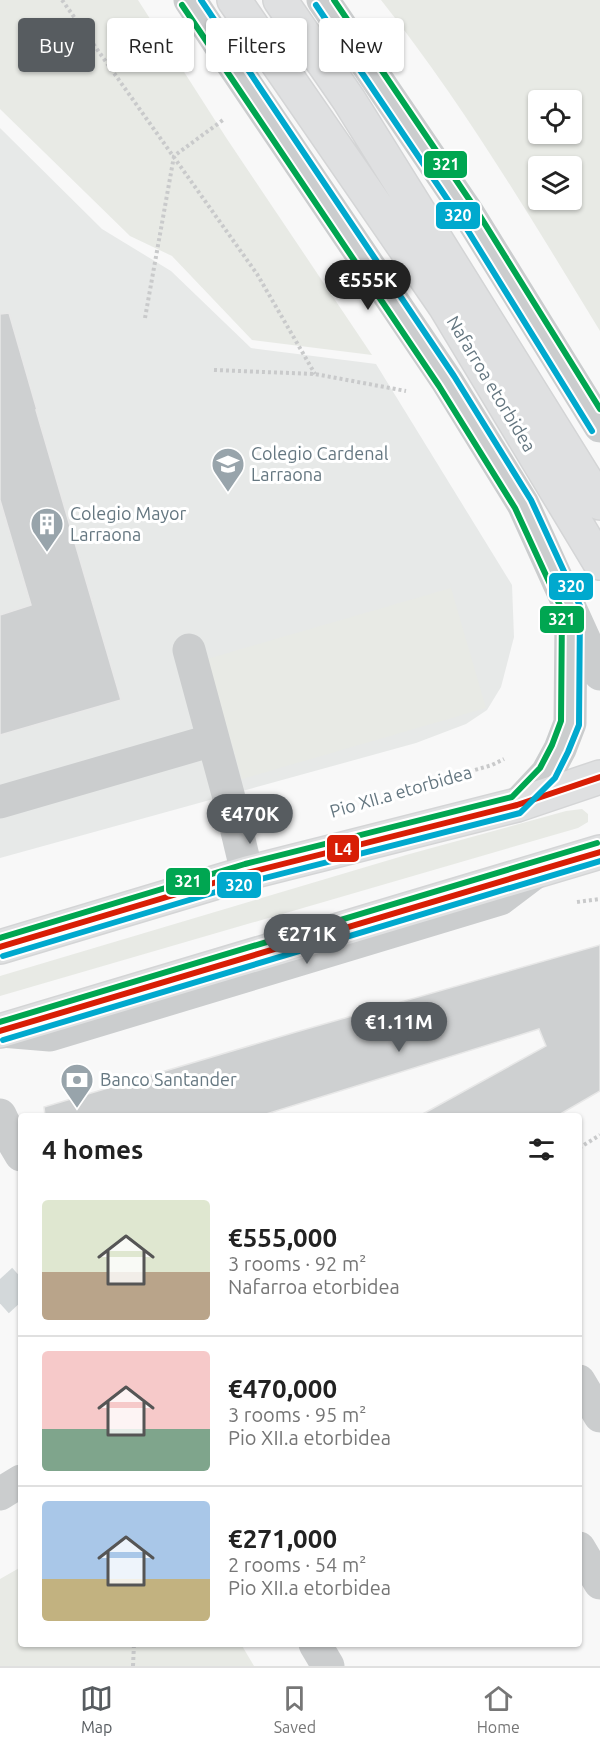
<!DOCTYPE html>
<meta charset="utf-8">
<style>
body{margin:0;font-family:Ubuntu,sans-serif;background:#f2f2f2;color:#222;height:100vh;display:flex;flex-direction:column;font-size:22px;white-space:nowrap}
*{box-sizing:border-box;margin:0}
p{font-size:20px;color:#767676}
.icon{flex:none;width:33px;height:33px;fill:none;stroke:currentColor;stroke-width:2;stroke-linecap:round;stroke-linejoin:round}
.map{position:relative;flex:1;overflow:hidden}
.details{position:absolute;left:18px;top:1113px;width:564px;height:534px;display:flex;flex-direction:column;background:#fff;border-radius:6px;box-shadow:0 2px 4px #0004}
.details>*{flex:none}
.banner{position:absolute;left:18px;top:18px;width:564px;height:54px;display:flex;gap:12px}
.fabs{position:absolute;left:528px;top:90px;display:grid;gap:12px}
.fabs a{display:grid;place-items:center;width:54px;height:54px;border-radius:6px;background:#fff;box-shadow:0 2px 4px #0004;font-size:30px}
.price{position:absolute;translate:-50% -51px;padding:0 14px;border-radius:21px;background:#575c60;color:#fff;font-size:20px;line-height:39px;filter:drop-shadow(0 2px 3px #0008)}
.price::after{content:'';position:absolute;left:50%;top:36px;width:18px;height:14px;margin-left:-9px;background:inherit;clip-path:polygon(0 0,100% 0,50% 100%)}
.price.active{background:#222;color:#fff}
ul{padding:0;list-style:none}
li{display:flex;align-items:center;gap:18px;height:150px;padding:0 24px}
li+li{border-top:2px solid #e0e0e0}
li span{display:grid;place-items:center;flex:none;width:168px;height:120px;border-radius:6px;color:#555}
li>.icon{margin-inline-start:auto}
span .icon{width:72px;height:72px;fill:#fffc;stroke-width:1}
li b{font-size:26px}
h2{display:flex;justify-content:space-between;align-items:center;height:72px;padding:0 24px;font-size:26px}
.chip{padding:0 21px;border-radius:6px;background:#fff;box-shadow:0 2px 4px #0004;font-size:21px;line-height:54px}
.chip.active{background:#575c60;color:#fff}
.tab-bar{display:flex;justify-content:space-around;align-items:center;height:84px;border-top:2px solid #e0e0e0;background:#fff;font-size:16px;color:#767676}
.tab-bar a{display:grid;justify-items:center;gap:3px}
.tab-bar .active{color:#575c60}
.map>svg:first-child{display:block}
.built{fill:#e7e9e8}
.green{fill:#e8eae5;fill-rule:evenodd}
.building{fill:#ced0d1;stroke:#e8e8e8;stroke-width:1.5}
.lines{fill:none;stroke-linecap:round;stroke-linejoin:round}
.minor-tunnel{stroke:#d3d8da;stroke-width:33;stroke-dasharray:33 16;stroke-linecap:butt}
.major-casing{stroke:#d4d5d6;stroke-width:36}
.path{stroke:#c9cacb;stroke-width:4;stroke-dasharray:3 3;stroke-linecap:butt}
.minor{stroke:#cbcdce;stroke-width:33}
.major{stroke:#dfe0e1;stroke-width:33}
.bus-1-casing{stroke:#fff;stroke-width:10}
.bus-2-casing{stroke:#fff;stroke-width:10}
.bus-3-casing{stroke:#fff;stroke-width:10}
.bus-1{stroke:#d81e05;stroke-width:6}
.bus-2{stroke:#00a9ce;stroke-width:6}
.bus-3{stroke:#00a651;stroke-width:6}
.labels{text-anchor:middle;stroke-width:6;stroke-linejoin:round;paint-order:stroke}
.street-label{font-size:18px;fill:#657781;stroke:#fff}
.poi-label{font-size:18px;fill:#657781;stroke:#fff;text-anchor:start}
.line-badge{stroke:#fff;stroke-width:2}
.badge-label{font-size:16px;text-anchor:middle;font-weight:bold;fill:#fff}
</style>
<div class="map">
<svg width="600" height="1666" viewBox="0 0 600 1666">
<rect width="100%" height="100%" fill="#f8f8f8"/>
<!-- built -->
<path class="built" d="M 0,128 L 102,229 L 171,271 L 251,348 L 376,364 L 512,585 L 514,637 L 501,687 L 487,710 L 466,724 L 416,743 L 0,858 Z"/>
<!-- green -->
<path class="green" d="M 0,0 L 138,0 L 227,139 L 372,355 L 252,340 L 172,256 L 130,236 L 0,109 Z
M 381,0 L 600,0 L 600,331 C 531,218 463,104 381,0 ZM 572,100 L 572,134 L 538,134 L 538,100 ZM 572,166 L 572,200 L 538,200 L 538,166 Z
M 451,588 L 486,708 L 242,779 L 207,659 Z
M 582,809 L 588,814 L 588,822 L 578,828 L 0,996 L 0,976 L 406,855 L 566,811 Z
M 21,1567 L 21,1644 L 241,1644 L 254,1666 L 0,1666 L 0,1579 Z"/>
<!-- building -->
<path class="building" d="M 9,313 L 37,410 L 36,410 L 121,700 L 0,735 L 0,615 L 31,605 L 0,500 L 0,314 Z
M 600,945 L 600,1091 L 557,1116 L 419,1116 L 546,1046 L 539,1029 L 260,1116 L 45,1116 L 44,1107 L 296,1032 Z"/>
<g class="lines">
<!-- minor-tunnel -->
<path class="minor-tunnel" d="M 0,1279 L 21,1302"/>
<!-- major casing -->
<g class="major-casing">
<path id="major" d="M 234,0 L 445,306 L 600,563
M 280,0 L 349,100 L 600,503
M 0,947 L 247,873 L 517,805 L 600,777
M 0,1031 L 600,852"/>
</g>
<!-- path -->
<path class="path" d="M 62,0 L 257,274 L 315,374
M 145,318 L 174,156 L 223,120
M 214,370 L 315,374 L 406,391
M 406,790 L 492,765 L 504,759
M 577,902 L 600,899
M 579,1148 L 600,1135
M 133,1666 L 134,1644"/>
<!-- minor -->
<path class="minor" d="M 190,0 L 229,59 L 447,381 L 523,504 L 600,674
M 323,0 L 468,213 L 600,426
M 189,650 L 228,794 L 247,873
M 0,802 L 213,740
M 517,805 L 547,773 L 560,749 L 570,723 L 571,619
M 1,1031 L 50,1035 L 500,899 L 537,871
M 0,1115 L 12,1140 L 21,1155
M 579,1381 L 600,1416
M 0,1494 L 21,1481
M 579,1548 L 600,1583
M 315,1644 L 328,1666"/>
<!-- major -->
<use href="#major" class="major"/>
<!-- bus-1 casing -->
<g class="bus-1-casing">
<path id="bus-1" d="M 0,947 L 247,873 L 517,805 L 600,777
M 0,1031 L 600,852"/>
</g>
<!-- bus-2 casing -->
<g class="bus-2-casing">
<path id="bus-2" d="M 316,5 L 460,218 L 592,431
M 3,956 L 249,882 L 520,813 L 555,778 L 568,752 L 579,725 L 580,606 L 531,500 L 454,376 L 201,0
M 3,1040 L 600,861"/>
</g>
<!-- bus-3 casing -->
<g class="bus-3-casing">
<path id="bus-3" d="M 334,0 L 475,208 L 600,409
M 0,938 L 245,864 L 512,797 L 540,768 L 552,745 L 561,721 L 562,610 L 515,508 L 439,386 L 182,5
M 0,1022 L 597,843"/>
</g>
<!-- bus-1 -->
<use href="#bus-1" class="bus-1"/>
<!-- bus-2 -->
<use href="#bus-2" class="bus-2"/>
<!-- bus-3 -->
<use href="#bus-3" class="bus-3"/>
</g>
<!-- icons -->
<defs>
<g id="school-pin" transform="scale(1.725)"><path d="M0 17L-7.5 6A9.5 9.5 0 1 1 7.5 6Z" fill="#98a4ab" stroke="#fff"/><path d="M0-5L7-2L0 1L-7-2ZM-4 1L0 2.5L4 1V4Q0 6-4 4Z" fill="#fff"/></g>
<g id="building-pin" transform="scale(1.725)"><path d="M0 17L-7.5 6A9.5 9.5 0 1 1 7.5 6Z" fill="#98a4ab" stroke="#fff"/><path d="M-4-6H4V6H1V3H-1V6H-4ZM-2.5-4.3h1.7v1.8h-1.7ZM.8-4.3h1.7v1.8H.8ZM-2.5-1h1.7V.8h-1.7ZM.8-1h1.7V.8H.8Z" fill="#fff"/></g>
<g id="bank-pin" transform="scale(1.725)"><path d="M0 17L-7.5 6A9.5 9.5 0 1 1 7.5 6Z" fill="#98a4ab" stroke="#fff"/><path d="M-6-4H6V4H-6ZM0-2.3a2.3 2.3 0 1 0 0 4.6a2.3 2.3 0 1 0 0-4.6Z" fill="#fff"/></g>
</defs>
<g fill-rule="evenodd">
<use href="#school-pin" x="228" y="464"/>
<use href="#building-pin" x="47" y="524"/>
<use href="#bank-pin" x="77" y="1080"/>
</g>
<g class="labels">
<!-- street labels -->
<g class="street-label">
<text transform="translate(491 384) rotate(59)" y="6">Nafarroa etorbidea</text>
<text transform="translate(401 792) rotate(-16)" y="6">Pio XII.a etorbidea</text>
</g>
<!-- poi labels -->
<g class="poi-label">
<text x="251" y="460">Colegio Cardenal<tspan x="251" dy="21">Larraona</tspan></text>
<text x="70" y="520">Colegio Mayor<tspan x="70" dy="21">Larraona</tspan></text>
<text x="100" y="1086">Banco Santander</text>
</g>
</g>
<g class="line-badge">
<rect x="423" y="150" width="45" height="29" rx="6" fill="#00a651"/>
<rect x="435" y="201" width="46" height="29" rx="6" fill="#00a9ce"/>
<rect x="548" y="572" width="46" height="29" rx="6" fill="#00a9ce"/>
<rect x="539" y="605" width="46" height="29" rx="6" fill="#00a651"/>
<rect x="326" y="834" width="34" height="29" rx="6" fill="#d81e05"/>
<rect x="165" y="867" width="46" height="29" rx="6" fill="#00a651"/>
<rect x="216" y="871" width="46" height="28" rx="6" fill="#00a9ce"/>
</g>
<g class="badge-label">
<text x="446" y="170">321</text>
<text x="458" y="221">320</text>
<text x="571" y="592">320</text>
<text x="562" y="625">321</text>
<text x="343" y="855">L4</text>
<text x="188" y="887">321</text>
<text x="239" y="891">320</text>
</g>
</svg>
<div class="fabs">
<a><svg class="icon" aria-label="locate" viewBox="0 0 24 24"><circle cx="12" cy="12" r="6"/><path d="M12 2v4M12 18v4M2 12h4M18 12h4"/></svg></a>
<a><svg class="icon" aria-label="layers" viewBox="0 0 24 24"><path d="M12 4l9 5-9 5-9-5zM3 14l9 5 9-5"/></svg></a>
</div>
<b class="price active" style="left:368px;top:311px">€555K</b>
<b class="price" style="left:250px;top:845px">€470K</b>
<b class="price" style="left:307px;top:965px">€271K</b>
<b class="price" style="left:399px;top:1053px">€1.11M</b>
<div class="banner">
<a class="chip active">Buy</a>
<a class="chip">Rent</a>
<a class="chip">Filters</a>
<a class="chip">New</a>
</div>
<section class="details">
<h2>4 homes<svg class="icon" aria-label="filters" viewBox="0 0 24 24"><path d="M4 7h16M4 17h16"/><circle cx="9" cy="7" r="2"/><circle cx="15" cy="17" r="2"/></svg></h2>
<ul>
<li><span style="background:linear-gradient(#dfe7d0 60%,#b9a48a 0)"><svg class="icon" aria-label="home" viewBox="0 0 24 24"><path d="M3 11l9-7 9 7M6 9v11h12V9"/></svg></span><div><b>€555,000</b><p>3 rooms · 92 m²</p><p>Nafarroa etorbidea</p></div></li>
<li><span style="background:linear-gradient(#f6c9c9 65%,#7fa58c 0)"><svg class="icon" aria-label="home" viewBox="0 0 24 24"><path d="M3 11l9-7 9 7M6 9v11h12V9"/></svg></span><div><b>€470,000</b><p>3 rooms · 95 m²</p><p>Pio XII.a etorbidea</p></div></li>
<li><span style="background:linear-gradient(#a9c7e8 65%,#c2b280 0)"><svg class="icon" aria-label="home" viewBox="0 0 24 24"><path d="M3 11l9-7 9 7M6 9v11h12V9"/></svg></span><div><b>€271,000</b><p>2 rooms · 54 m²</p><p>Pio XII.a etorbidea</p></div></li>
</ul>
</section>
</div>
<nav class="tab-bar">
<a class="active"><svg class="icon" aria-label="map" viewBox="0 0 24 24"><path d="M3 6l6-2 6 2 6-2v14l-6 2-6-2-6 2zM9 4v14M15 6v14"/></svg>Map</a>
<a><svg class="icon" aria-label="saved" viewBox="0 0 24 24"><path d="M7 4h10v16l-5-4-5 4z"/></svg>Saved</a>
<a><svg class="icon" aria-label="home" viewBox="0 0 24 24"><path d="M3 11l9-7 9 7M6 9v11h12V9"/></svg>Home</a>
</nav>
